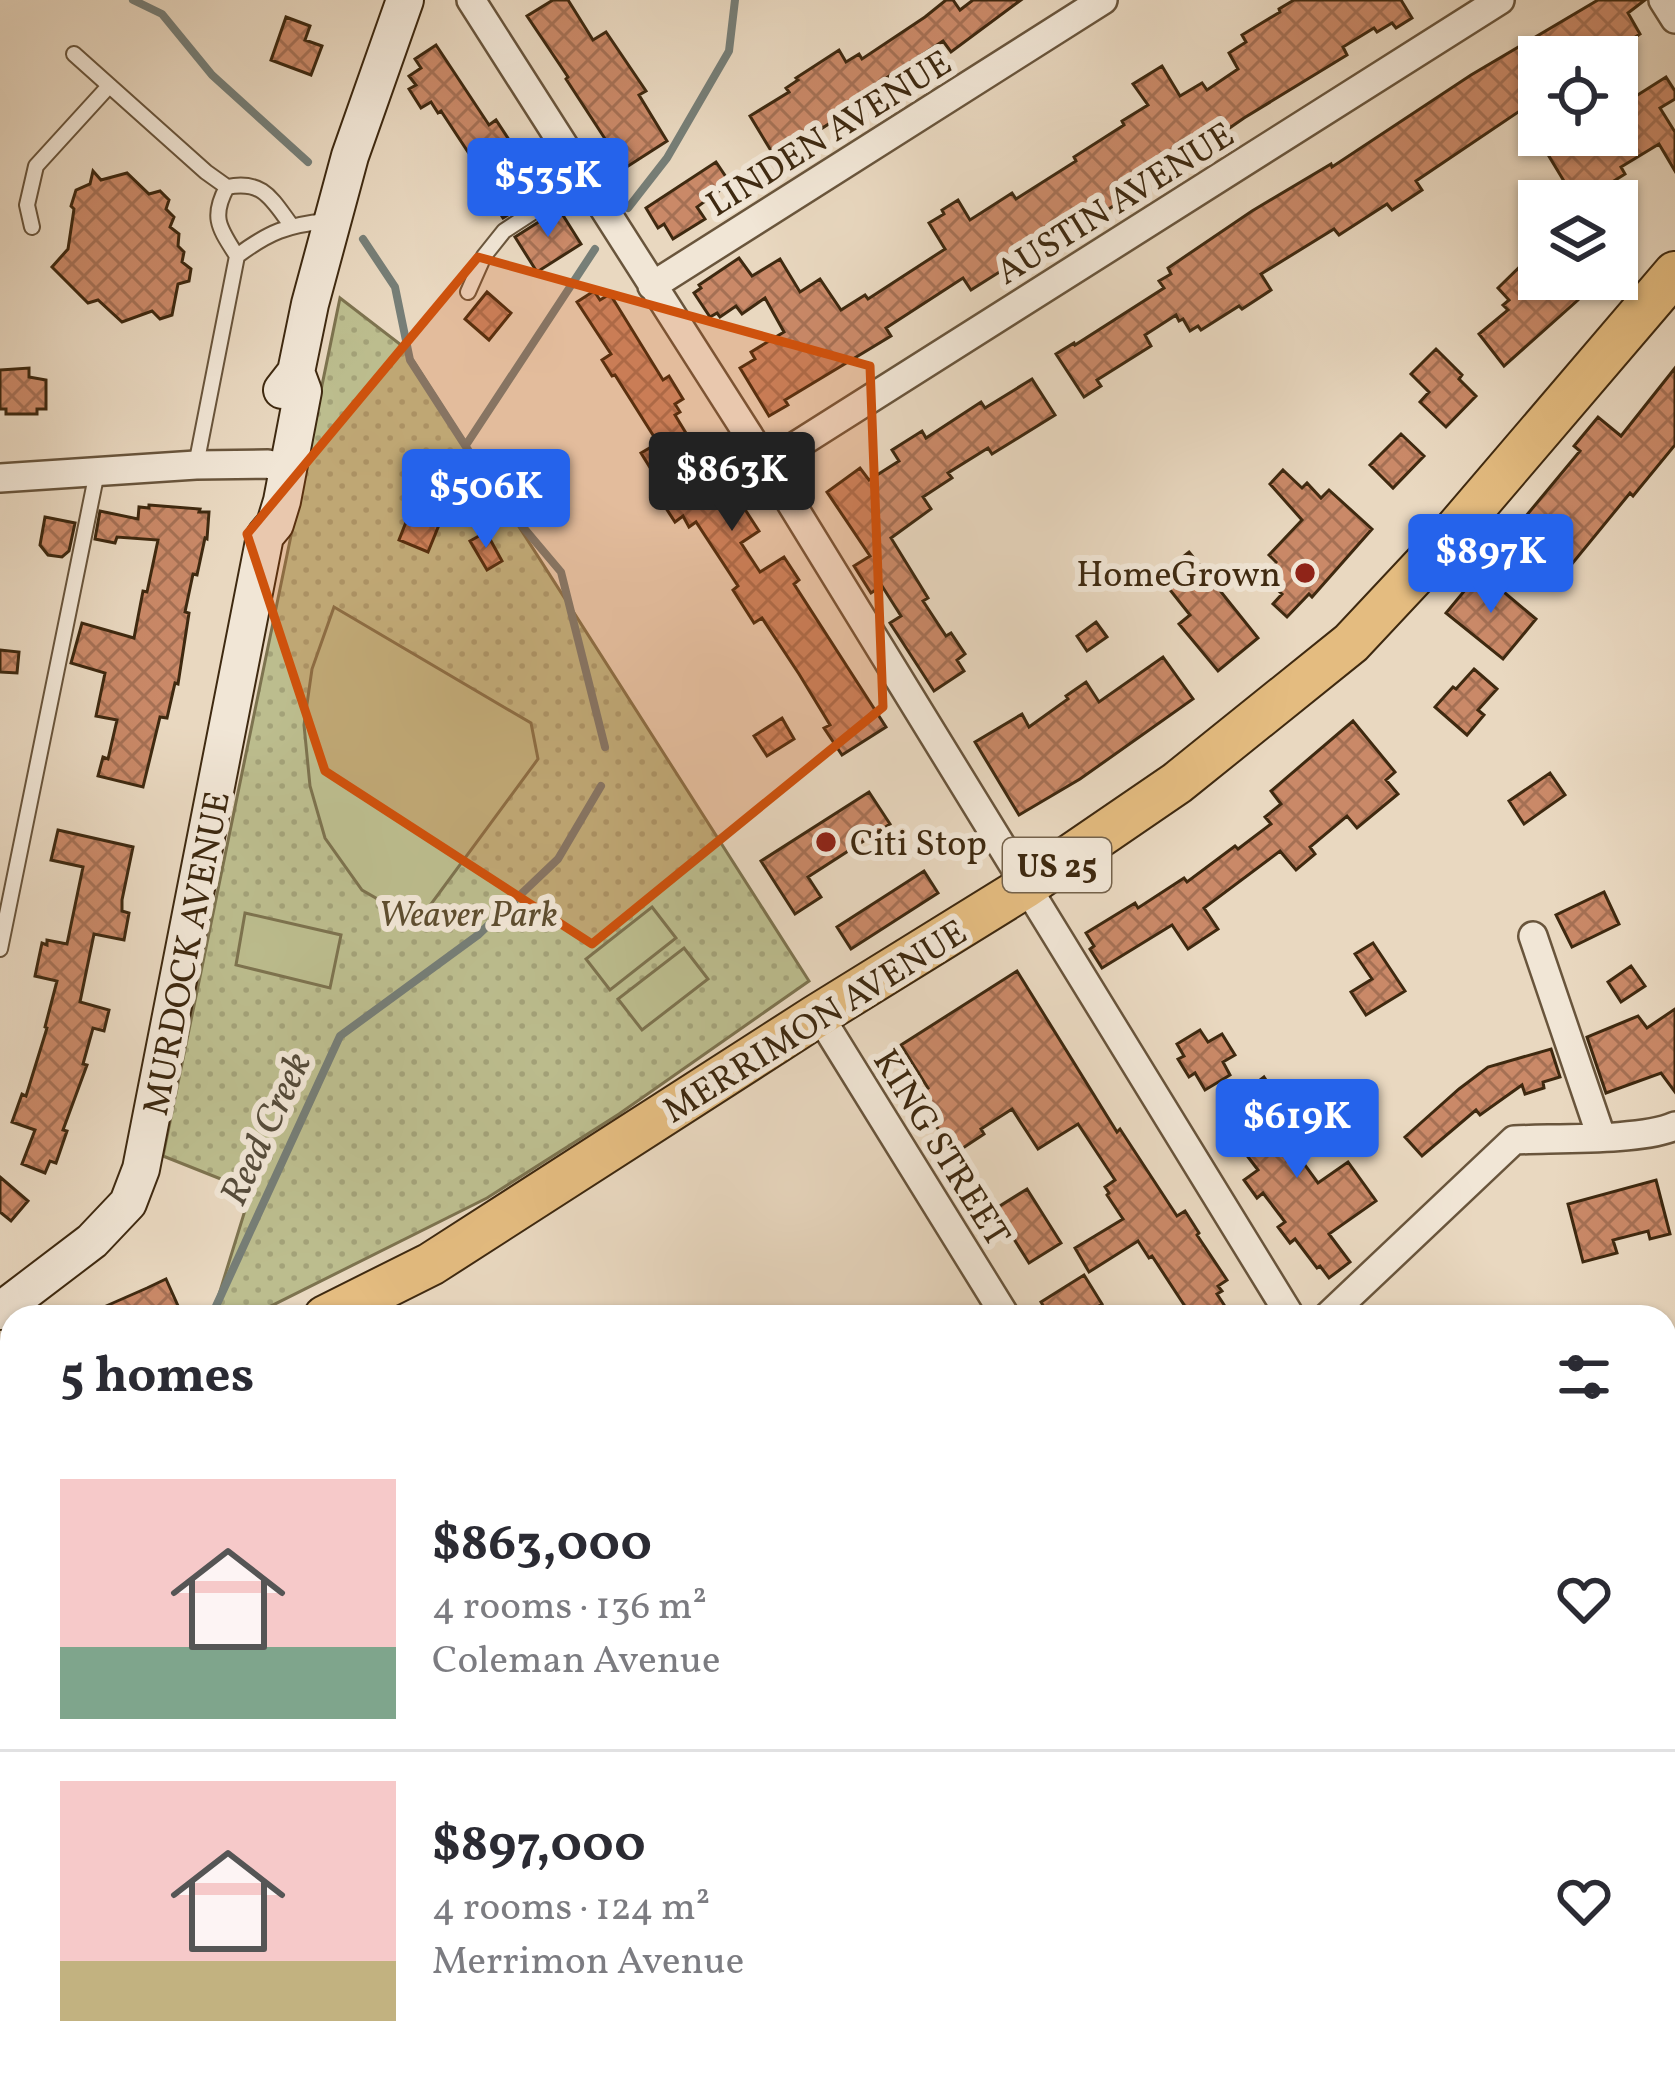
<!DOCTYPE html>
<meta charset="utf-8">
<style>
body{margin:0;font-family:Vollkorn,serif;background:#f2f2f3;color:#2b2b33;height:100vh;display:flex;flex-direction:column;font-size:45px;white-space:nowrap}
*{box-sizing:border-box;margin:0}
p{font-size:39px;color:#7c7c81}
.icon{flex:none;width:66px;height:66px;fill:none;stroke:currentColor;stroke-width:2;stroke-linecap:round;stroke-linejoin:round}
.map{position:relative;flex:1;overflow:hidden}
.panel{position:absolute;left:0px;top:1305px;width:1677px;height:771px;display:flex;flex-direction:column;background:#fff;border-radius:36px 36px 0 0;box-shadow:0 3px 9px #0004}
.panel>*{flex:none}
.tools{position:absolute;left:1518px;top:36px;display:grid;gap:24px}
.tools a{display:grid;place-items:center;width:120px;height:120px;border-radius:0px;background:#fff;box-shadow:0 3px 9px #0004;font-size:60px}
.price{position:absolute;translate:-50% -102px;padding:0 27px;border-radius:12px;background:#2563eb;color:#fff;font-size:39px;line-height:78px;filter:drop-shadow(0 3px 6px #0008)}
.price::after{content:'';position:absolute;left:50%;top:72px;width:36px;height:27px;margin-left:-18px;background:inherit;clip-path:polygon(0 0,100% 0,50% 100%)}
.price.current{background:#222;color:#fff}
ul{padding:0;list-style:none}
li{display:flex;align-items:center;gap:36px;height:300px;padding:0 60px}
li+li{border-top:3px solid #e1e1e2}
li span{display:grid;place-items:center;flex:none;width:336px;height:240px;border-radius:0px;color:#555}
li>.icon{margin-inline-start:auto}
span .icon{width:144px;height:144px;fill:#fffc;stroke-width:1}
li b{font-size:51px}
h2{display:flex;justify-content:space-between;align-items:center;height:144px;padding:0 60px;font-size:51px}
.map>svg:first-child{display:block}
.grass{fill:url(#grass-dots);stroke:#7d734f;stroke-width:3}
.pitch{fill:#bcbd8e;stroke:#7d734f;stroke-width:3}
.lines{fill:none;stroke-linecap:round;stroke-linejoin:round}
.stream{stroke:#767e77;stroke-width:8}
.building{fill:url(#building-cross-hatch);stroke:#3e2910;stroke-width:3}
.lane-casing{stroke:#69553c;stroke-width:18}
.street-casing{stroke:#69553c;stroke-width:32}
.secondary-casing{stroke:#3e2910;stroke-width:40}
.primary-casing{stroke:#3e2910;stroke-width:46}
.lane{stroke:#f1e6d6;stroke-width:14}
.street{stroke:#f1e6d6;stroke-width:27}
.secondary{stroke:#f1e6d6;stroke-width:36}
.primary{stroke:#e4bc80;stroke-width:42}
.marked{fill:#ce520d;fill-opacity:0.2;stroke:#ce520d;stroke-width:9;stroke-linejoin:round}
.poi-dot{fill:#8f2418;stroke:#f1e6d6;stroke-width:4.5}
.labels{text-anchor:middle;stroke-width:12;stroke-linejoin:round;paint-order:stroke}
.shield{fill:#f1e6d6;stroke:#74624b;stroke-width:3}
.shield-label{font-size:33px;font-weight:bold;fill:#3e2910}
.street-label{font-size:36px;fill:#3e2910;stroke:#f1e6d6}
.poi-label{font-size:36px;fill:#3e2910;stroke:#f1e6d6;text-anchor:end}
.park-label{font-size:36px;font-style:italic;fill:#5e4e30;stroke:#f1e6d6}
.water-label{font-size:39px;font-style:italic;fill:#564c3b;stroke:#f1e6d6}
</style>
<div class="map">
<svg width="1675" height="2074" viewBox="0 0 1675 2074">
<defs>
<pattern id="grass-dots" width="8" height="8" patternUnits="userSpaceOnUse" patternTransform="scale(3)"><rect width="8" height="8" fill="#bcbd8e"/><path d="M2 2h.1M6 6h.1" fill="none" stroke="#a3a279" stroke-width="1.8" stroke-linecap="round"/></pattern>
<pattern id="building-cross-hatch" width="8" height="8" patternUnits="userSpaceOnUse" patternTransform="scale(3)"><rect width="8" height="8" fill="#ca8968"/><path d="M0 0l8 8M0 8l8-8" fill="none" stroke="#a57054"/></pattern>
</defs>
<rect width="100%" height="100%" fill="#e9d8c0"/>
<filter id="stains"><feTurbulence type="fractalNoise" baseFrequency=".00167" numOctaves="4"/><feColorMatrix values="0 0 0 0 .2 0 0 0 0 .09 0 0 0 0 .02 0 0 0 .5 -.17"/></filter>
<radialGradient id="worn" r=".72"><stop offset=".6" stop-color="#630" stop-opacity="0"/><stop offset="1" stop-color="#630" stop-opacity=".3"/></radialGradient>
<!-- grass -->
<path class="grass" d="M 340,298 L 405,348 L 809,981 L 619,1114 L 487,1198 L 249,1317 L 212,1317 L 251,1191 L 163,1156 Z"/>
<!-- pitch -->
<path class="pitch" d="M 334,607 L 531,723 L 538,759 L 423,915 L 390,906 L 362,890 L 325,838 L 310,786 L 304,725 L 312,669 Z
M 652,907 L 676,938 L 610,990 L 586,959 Z
M 245,913 L 341,935 L 330,988 L 236,965 Z
M 684,948 L 708,979 L 642,1030 L 618,999 Z"/>
<g class="lines">
<!-- stream -->
<path class="stream" d="M 133,0 L 162,14 L 212,75 L 308,162
M 628,208 L 667,158 L 729,51 L 735,0
M 363,239 L 395,287 L 410,360 L 501,501 L 561,572 L 605,747
M 466,445 L 595,249
M 211,1317 L 340,1036 L 478,935 L 558,859 L 601,786
M 265,2064 L 282,2074
M 479,2064 L 485,2074
M 337,2074 L 375,2064
M 1407,2074 L 1411,2064"/>
</g>
<!-- building -->
<path class="building" d="M 553,0 L 568,0 L 593,40 L 606,32 L 646,91 L 639,95 L 667,141 L 622,170 L 611,153 L 613,151 L 566,79 L 568,77 L 527,16 Z
M 946,0 L 953,0 L 960,10 L 973,0 L 1021,0 L 951,52 L 943,41 L 837,110 L 841,116 L 793,147 L 791,143 L 773,154 L 750,116 L 789,92 L 786,88 L 798,80 L 796,78 L 839,50 L 846,62 L 859,54 L 862,59 L 925,17 Z
M 1294,0 L 1401,0 L 1412,18 L 1396,28 L 1392,23 L 1377,32 L 1374,28 L 1343,47 L 1347,55 L 1244,118 L 1205,145 L 1203,143 L 1164,166 L 1166,168 L 1138,185 L 1140,189 L 1107,210 L 1105,205 L 971,290 L 963,278 L 886,328 L 891,336 L 785,400 L 788,405 L 769,416 L 740,368 L 755,359 L 751,352 L 784,332 L 765,298 L 742,314 L 736,306 L 720,317 L 717,313 L 710,317 L 694,293 L 701,288 L 699,285 L 739,258 L 752,276 L 780,259 L 800,292 L 820,279 L 841,310 L 865,295 L 868,299 L 945,249 L 929,223 L 944,214 L 942,210 L 958,200 L 970,220 L 1012,193 L 1016,199 L 1076,161 L 1074,157 L 1124,125 L 1122,121 L 1148,105 L 1133,84 L 1162,66 L 1180,96 L 1202,83 L 1207,90 L 1238,69 L 1229,53 L 1246,42 L 1242,35 L 1280,12 L 1279,9 Z
M 1598,0 L 1645,0 L 1628,13 L 1640,34 L 1604,57 L 1523,57 L 1539,82 L 1539,98 L 1416,181 L 1422,190 L 1392,210 L 1387,204 L 1339,235 L 1334,229 L 1261,274 L 1271,290 L 1242,309 L 1239,306 L 1201,330 L 1198,326 L 1190,331 L 1183,319 L 1179,321 L 1176,315 L 1145,335 L 1151,346 L 1097,380 L 1101,386 L 1084,397 L 1056,354 L 1074,343 L 1075,345 L 1164,288 L 1159,281 L 1171,274 L 1168,268 L 1252,211 L 1331,164 L 1332,167 L 1471,75 Z
M 286,17 L 310,26 L 305,40 L 322,46 L 311,75 L 271,60 Z
M 436,45 L 489,125 L 496,120 L 523,161 L 529,158 L 540,175 L 526,184 L 535,198 L 503,218 L 488,194 L 493,190 L 441,111 L 438,113 L 431,102 L 421,108 L 409,89 L 416,85 L 409,76 L 421,68 L 415,59 Z
M 1666,77 L 1675,91 L 1675,99 L 1660,108 L 1675,132 L 1675,171 L 1659,144 L 1621,167 L 1625,174 L 1601,189 L 1604,195 L 1594,201 L 1576,201 L 1544,148 L 1566,135 L 1617,135 L 1617,108 Z
M 716,162 L 730,183 L 697,207 L 705,219 L 673,239 L 664,224 L 658,228 L 646,208 Z
M 93,171 L 101,180 L 127,173 L 149,194 L 160,191 L 169,200 L 166,209 L 174,217 L 170,227 L 179,234 L 178,246 L 184,252 L 182,262 L 191,269 L 189,281 L 178,284 L 172,315 L 160,319 L 152,311 L 122,322 L 98,300 L 88,303 L 52,267 L 68,249 L 74,209 L 71,206 L 76,190 L 90,184 Z
M 559,209 L 581,244 L 537,272 L 515,237 Z
M 1539,248 L 1539,279 L 1597,279 L 1578,300 L 1504,366 L 1479,334 L 1508,310 L 1503,305 L 1509,300 L 1498,288 Z
M 594,291 L 600,300 L 610,294 L 663,380 L 669,376 L 683,399 L 675,404 L 680,412 L 675,415 L 717,484 L 709,489 L 728,519 L 744,508 L 759,531 L 741,543 L 760,572 L 784,557 L 799,580 L 794,584 L 886,727 L 842,755 L 824,728 L 830,725 L 799,674 L 762,618 L 754,623 L 733,590 L 738,586 L 696,522 L 689,527 L 683,516 L 675,522 L 660,499 L 667,495 L 641,453 L 658,443 L 615,375 L 612,376 L 602,360 L 611,354 L 577,302 Z
M 487,292 L 511,313 L 489,340 L 465,319 Z
M 1436,349 L 1462,375 L 1459,379 L 1476,396 L 1446,427 L 1420,402 L 1429,392 L 1411,374 Z
M 29,368 L 29,377 L 46,380 L 46,409 L 37,409 L 37,414 L 6,414 L 6,409 L 0,409 L 0,370 Z
M 1675,368 L 1675,445 L 1633,496 L 1630,493 L 1567,570 L 1516,528 L 1580,451 L 1574,446 L 1598,417 L 1621,436 Z
M 1032,379 L 1055,415 L 992,454 L 988,448 L 948,473 L 952,478 L 923,497 L 931,509 L 891,538 L 928,598 L 923,601 L 946,636 L 951,633 L 965,654 L 957,660 L 964,671 L 934,691 L 890,623 L 901,616 L 882,586 L 871,593 L 854,566 L 870,556 L 827,492 L 860,468 L 869,480 L 899,461 L 892,450 L 922,431 L 926,438 L 981,402 L 985,408 Z
M 1401,434 L 1424,456 L 1393,488 L 1370,465 Z
M 1283,470 L 1302,488 L 1307,483 L 1321,498 L 1329,490 L 1372,529 L 1312,597 L 1309,594 L 1287,617 L 1273,604 L 1282,594 L 1271,584 L 1279,576 L 1271,568 L 1276,562 L 1269,555 L 1302,520 L 1270,484 Z
M 422,481 L 452,493 L 428,552 L 399,540 Z
M 149,505 L 200,509 L 199,512 L 209,512 L 207,539 L 205,538 L 197,575 L 193,574 L 185,612 L 189,613 L 178,684 L 175,683 L 167,718 L 160,717 L 143,787 L 98,776 L 103,757 L 108,759 L 117,720 L 96,716 L 105,673 L 71,663 L 82,623 L 134,638 L 143,591 L 147,592 L 158,540 L 117,537 L 115,543 L 95,539 L 100,511 L 138,519 L 139,507 L 149,508 Z
M 45,517 L 75,523 L 69,551 L 62,557 L 48,555 L 40,545 Z
M 486,532 L 502,561 L 487,570 L 470,541 Z
M 1189,552 L 1258,638 L 1218,671 L 1179,624 L 1190,615 L 1159,576 Z
M 1480,572 L 1536,619 L 1503,659 L 1446,613 Z
M 1096,622 L 1107,637 L 1087,651 L 1077,636 Z
M 0,650 L 19,652 L 17,673 L 0,672 Z
M 1163,657 L 1193,699 L 1080,779 L 1019,815 L 975,742 L 1022,714 L 1029,727 L 1068,699 L 1066,696 L 1086,682 L 1099,702 Z
M 1474,669 L 1497,689 L 1478,710 L 1484,715 L 1467,735 L 1435,707 L 1453,687 L 1456,689 Z
M 782,718 L 794,739 L 767,756 L 754,736 Z
M 1353,721 L 1395,772 L 1386,780 L 1398,794 L 1357,828 L 1347,816 L 1310,847 L 1315,854 L 1296,870 L 1280,851 L 1204,908 L 1218,929 L 1188,949 L 1172,925 L 1102,968 L 1090,949 L 1094,946 L 1086,933 L 1135,903 L 1138,908 L 1184,878 L 1187,882 L 1235,846 L 1238,849 L 1271,824 L 1265,817 L 1281,804 L 1271,791 Z
M 1550,773 L 1565,795 L 1524,824 L 1509,801 Z
M 869,792 L 890,824 L 808,877 L 821,897 L 795,914 L 761,861 Z
M 58,830 L 133,847 L 122,900 L 122,911 L 129,913 L 124,940 L 94,934 L 80,1002 L 109,1010 L 104,1031 L 93,1028 L 83,1064 L 87,1065 L 63,1130 L 67,1131 L 56,1163 L 50,1161 L 45,1173 L 22,1164 L 35,1130 L 12,1122 L 22,1094 L 26,1096 L 47,1028 L 45,1027 L 57,981 L 35,976 L 42,943 L 47,945 L 47,940 L 67,944 L 83,867 L 51,860 Z
M 924,871 L 938,893 L 851,949 L 837,927 Z
M 1604,892 L 1619,924 L 1572,947 L 1556,915 Z
M 1373,943 L 1405,991 L 1366,1015 L 1351,992 L 1372,979 L 1355,954 Z
M 1631,966 L 1645,986 L 1621,1002 L 1608,982 Z
M 1017,971 L 1117,1132 L 1120,1129 L 1177,1216 L 1185,1211 L 1199,1233 L 1197,1235 L 1227,1280 L 1218,1286 L 1222,1291 L 1217,1294 L 1232,1317 L 1192,1317 L 1152,1256 L 1149,1258 L 1138,1241 L 1089,1272 L 1075,1248 L 1123,1219 L 1107,1195 L 1109,1193 L 1105,1187 L 1115,1180 L 1078,1124 L 1038,1149 L 1012,1109 L 981,1129 L 984,1134 L 954,1154 L 917,1096 L 928,1088 L 901,1045 Z
M 1675,1009 L 1675,1092 L 1661,1073 L 1606,1093 L 1587,1037 L 1638,1016 L 1647,1028 Z
M 1200,1030 L 1208,1042 L 1222,1034 L 1235,1055 L 1223,1062 L 1230,1075 L 1205,1090 L 1195,1073 L 1189,1077 L 1178,1059 L 1184,1056 L 1177,1044 Z
M 1551,1049 L 1560,1077 L 1543,1082 L 1544,1088 L 1525,1094 L 1522,1085 L 1480,1115 L 1476,1110 L 1422,1156 L 1405,1137 L 1459,1089 L 1488,1067 Z
M 1264,1077 L 1272,1089 L 1278,1085 L 1298,1111 L 1277,1127 L 1318,1183 L 1348,1162 L 1376,1201 L 1329,1234 L 1350,1262 L 1329,1278 L 1320,1266 L 1317,1268 L 1295,1239 L 1290,1243 L 1278,1227 L 1285,1222 L 1263,1193 L 1257,1198 L 1244,1180 L 1258,1170 L 1226,1128 L 1253,1108 L 1255,1103 L 1246,1091 Z
M 0,1177 L 28,1201 L 11,1221 L 0,1212 Z
M 1656,1180 L 1670,1234 L 1650,1239 L 1648,1231 L 1613,1240 L 1617,1253 L 1583,1262 L 1568,1204 Z
M 1027,1189 L 1061,1243 L 1029,1263 L 995,1209 Z
M 1084,1275 L 1102,1304 L 1081,1317 L 1050,1317 L 1041,1302 Z
M 166,1279 L 183,1317 L 81,1317 L 147,1288 Z"/>
<g class="lines">
<!-- lane casing -->
<g class="lane-casing">
<path id="lane" d="M 74,54 L 206,172 L 227,187 C 263,180 271,198 291,225
M 227,187 C 210,218 220,229 237,256
M 32,227 L 27,205 L 36,166 L 109,86
M 468,292 L 484,256 L 504,231 L 584,179
M 196,465 L 237,256 C 269,232 287,225 327,221
M 0,949 L 97,472
M 0,1626 L 12,1621
M 0,1633 L 12,1655
M 0,1687 L 12,1679"/>
</g>
<!-- street casing -->
<g class="street-casing">
<path id="street" d="M 471,0 L 767,464 L 1291,1317
M 1663,0 L 1675,19
M 652,286 L 1103,0
M 767,464 L 1500,0
M 0,478 L 196,465 L 268,464 L 288,470
M 1533,936 L 1601,1136
M 819,1015 L 1006,1317
M 1327,1317 L 1514,1140 C 1553,1138 1643,1141 1675,1126
M 0,1705 L 12,1721
M 1665,1907 L 1675,1914
M 0,2042 L 12,2030
M 1241,2074 L 1244,2064"/>
</g>
<!-- secondary casing -->
<g class="secondary-casing">
<path id="secondary" d="M 282,390 L 296,372 L 310,304 L 350,156 L 405,0
M 0,1311 L 92,1241 L 128,1203 L 141,1169 L 265,536 L 275,524 L 282,501 L 303,391 L 296,372
M 1133,2064 L 1173,2074"/>
</g>
<!-- primary casing -->
<g class="primary-casing">
<path id="primary" d="M 325,1317 L 431,1264 L 815,1017 L 1025,887 L 1177,783 L 1351,643 L 1440,548 L 1675,273
M 0,1469 L 12,1464"/>
</g>
<!-- lane -->
<use href="#lane" class="lane"/>
<!-- street -->
<use href="#street" class="street"/>
<!-- secondary -->
<use href="#secondary" class="secondary"/>
<!-- primary -->
<use href="#primary" class="primary"/>
</g>
<!-- marked area -->
<path class="marked" d="M 478,257 L 870,366 L 883,707 L 592,944 L 325,771 L 247,534 Z"/>
<!-- markers -->
<g class="poi-dot">
<circle cx="1305" cy="573" r="12"/>
<circle cx="826" cy="842" r="12"/>
</g>
<g class="labels">
<!-- shield labels -->
<rect class="shield" x="1003" y="838" width="108" height="54" rx="9"/>
<g class="shield-label">
<text x="1057" y="877">US 25</text>
</g>
<!-- street labels -->
<g class="street-label">
<text transform="translate(828 132) rotate(-32)" y="13">LINDEN AVENUE</text>
<text transform="translate(1114 202) rotate(-32)" y="13">AUSTIN AVENUE</text>
<text transform="translate(185 953) rotate(-79)" y="13">MURDOCK AVENUE</text>
<text transform="translate(814 1020) rotate(-32)" y="13">MERRIMON AVENUE</text>
<text transform="translate(943 1147) rotate(58)" y="13">KING STREET</text>
</g>
<!-- poi labels -->
<g class="poi-label">
<text x="1281" y="586">HomeGrown</text>
<text x="850" y="855" text-anchor="start">Citi Stop</text>
</g>
<!-- park labels -->
<g class="park-label">
<text x="468" y="926">Weaver Park</text>
</g>
<!-- water labels -->
<g class="water-label">
<text transform="translate(264 1128) rotate(-65)" y="14">Reed Creek</text>
</g>
</g>
<rect width="100%" height="100%" filter="url(#stains)"/>
<rect width="100%" height="100%" fill="url(#worn)"/>
</svg>
<div class="tools">
<a><svg class="icon" aria-label="locate" viewBox="0 0 24 24"><circle cx="12" cy="12" r="6"/><path d="M12 2v4M12 18v4M2 12h4M18 12h4"/></svg></a>
<a><svg class="icon" aria-label="layers" viewBox="0 0 24 24"><path d="M12 4l9 5-9 5-9-5zM3 14l9 5 9-5"/></svg></a>
</div>
<b class="price" style="left:548px;top:240px">$535K</b>
<b class="price current" style="left:732px;top:534px">$863K</b>
<b class="price" style="left:486px;top:551px">$506K</b>
<b class="price" style="left:1491px;top:616px">$897K</b>
<b class="price" style="left:1297px;top:1181px">$619K</b>
<section class="panel">
<h2>5 homes<svg class="icon" aria-label="filters" viewBox="0 0 24 24"><path d="M4 7h16M4 17h16"/><circle cx="9" cy="7" r="2"/><circle cx="15" cy="17" r="2"/></svg></h2>
<ul>
<li><span style="background:linear-gradient(#f6c9c9 70%,#7fa58c 0)"><svg class="icon" aria-label="home" viewBox="0 0 24 24"><path d="M3 11l9-7 9 7M6 9v11h12V9"/></svg></span><div><b>$863,000</b><p>4 rooms · 136 m²</p><p>Coleman Avenue</p></div><svg class="icon" aria-label="heart" viewBox="0 0 24 24"><path d="M12 20l-8-8c-3-5 5-10 8-4 3-6 11-1 8 4z"/></svg></li>
<li><span style="background:linear-gradient(#f6c9c9 75%,#c2b280 0)"><svg class="icon" aria-label="home" viewBox="0 0 24 24"><path d="M3 11l9-7 9 7M6 9v11h12V9"/></svg></span><div><b>$897,000</b><p>4 rooms · 124 m²</p><p>Merrimon Avenue</p></div><svg class="icon" aria-label="heart" viewBox="0 0 24 24"><path d="M12 20l-8-8c-3-5 5-10 8-4 3-6 11-1 8 4z"/></svg></li>
</ul>
</section>
</div>
